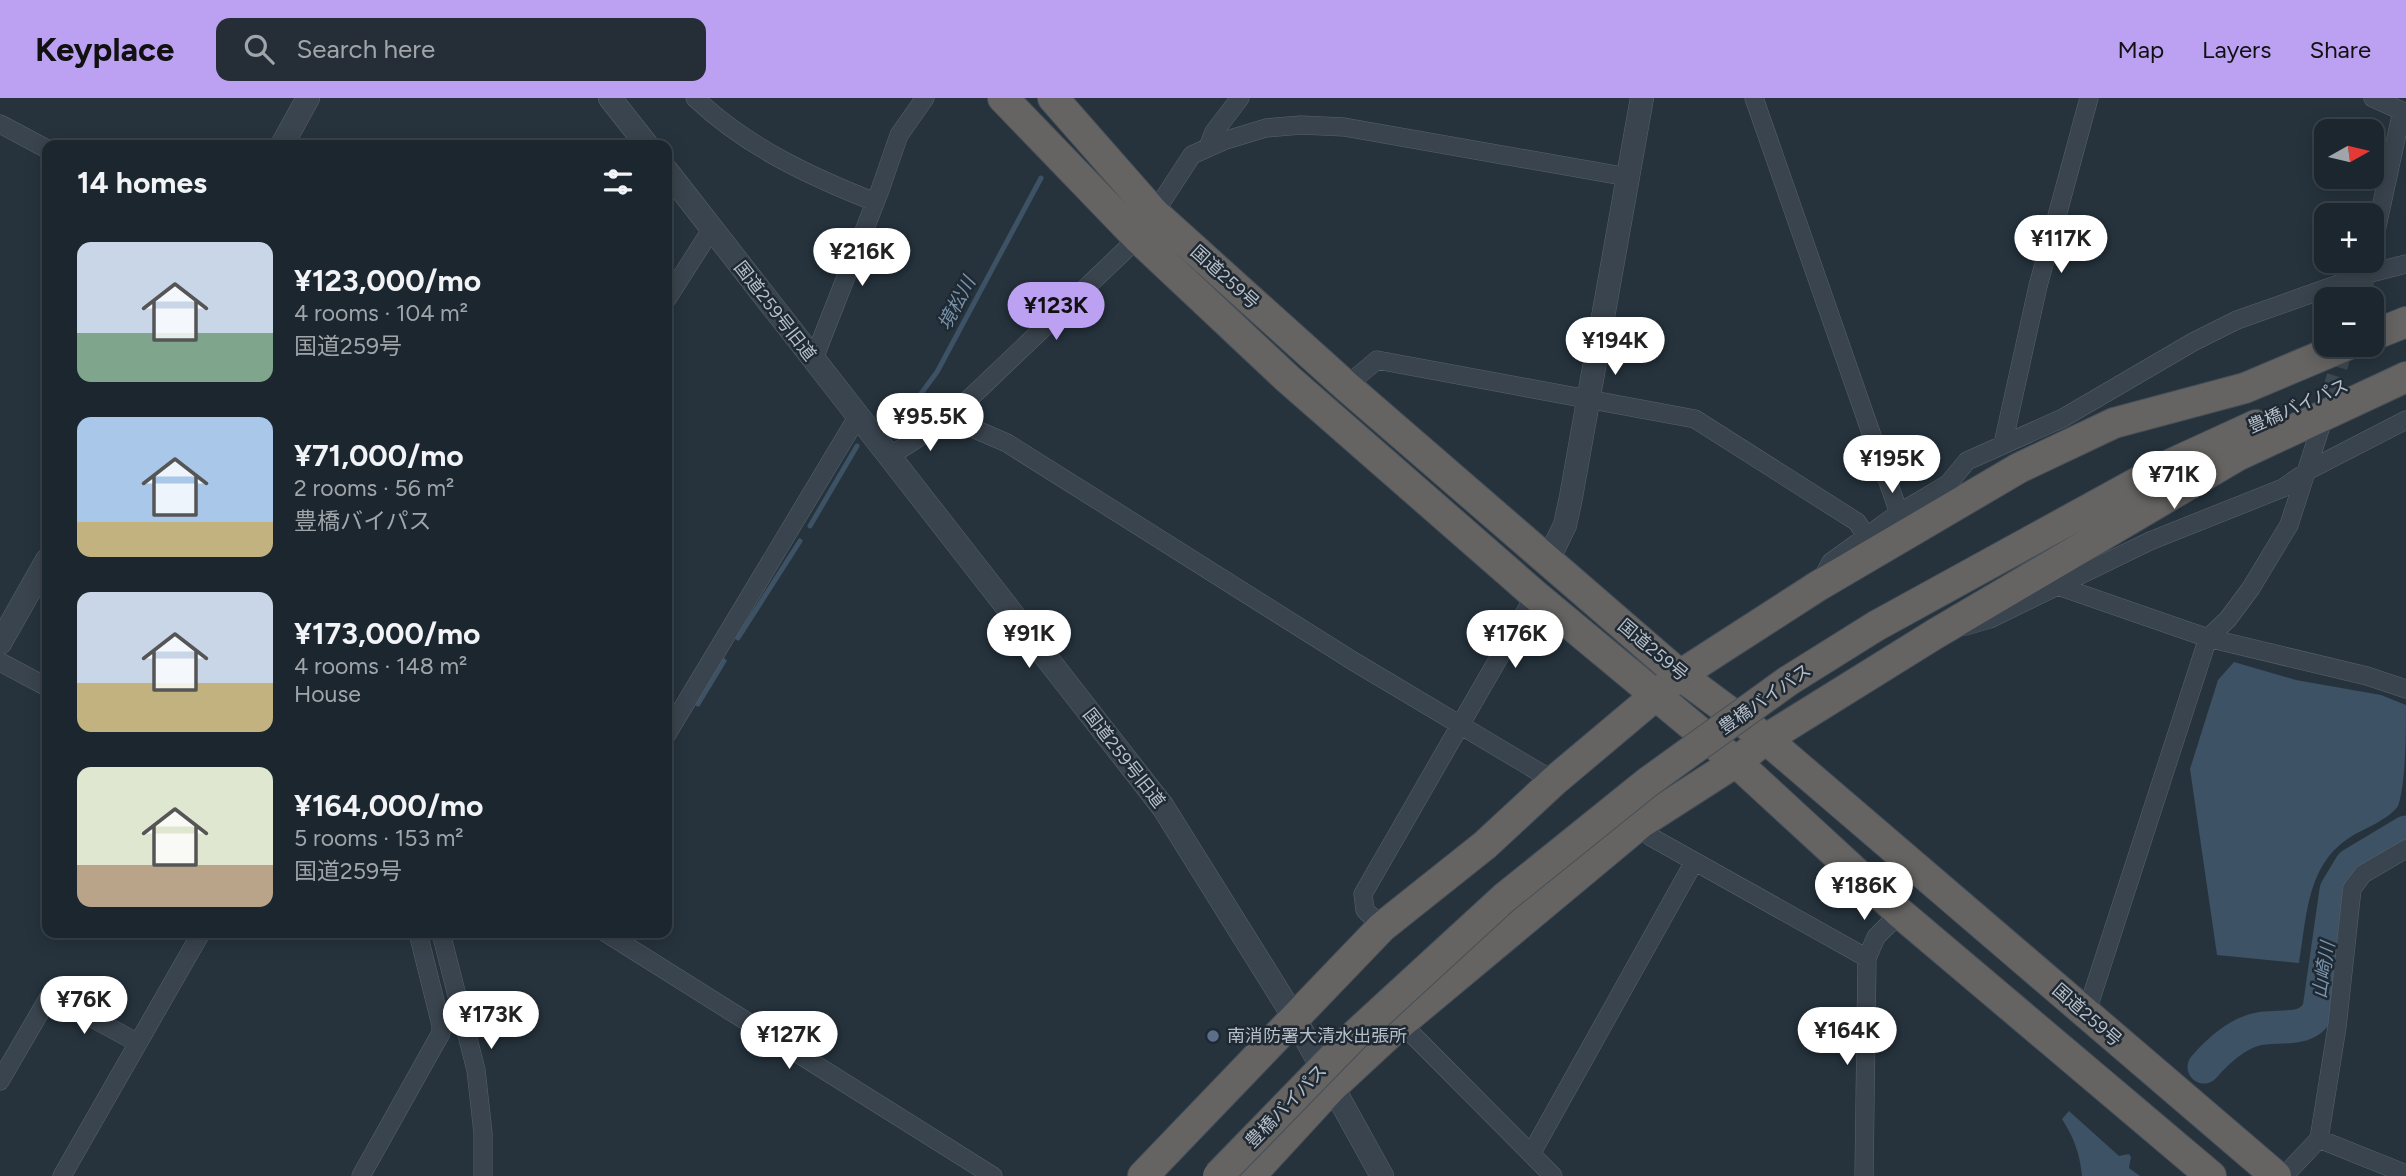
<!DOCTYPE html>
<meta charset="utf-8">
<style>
body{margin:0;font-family:Figtree,"Noto Sans JP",sans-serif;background:#252e36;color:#f1f3f6;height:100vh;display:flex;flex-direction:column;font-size:26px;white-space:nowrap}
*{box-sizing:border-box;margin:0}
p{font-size:23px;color:#a0a5aa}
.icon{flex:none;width:38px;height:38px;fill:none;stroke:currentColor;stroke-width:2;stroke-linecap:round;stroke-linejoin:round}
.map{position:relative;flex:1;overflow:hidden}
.drawer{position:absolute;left:42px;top:42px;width:630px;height:798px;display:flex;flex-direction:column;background:#1c262e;border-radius:14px;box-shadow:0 4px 18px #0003,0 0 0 2px #3a434a}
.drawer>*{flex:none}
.needle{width:46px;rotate:82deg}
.fabs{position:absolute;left:2314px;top:21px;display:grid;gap:14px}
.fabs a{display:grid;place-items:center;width:70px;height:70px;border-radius:14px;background:#1c262e;box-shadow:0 4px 18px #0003,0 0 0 2px #3a434a;font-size:35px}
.price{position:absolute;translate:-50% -60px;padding:0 16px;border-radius:24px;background:#fff;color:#222;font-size:23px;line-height:46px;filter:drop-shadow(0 2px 4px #0008)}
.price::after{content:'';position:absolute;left:50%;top:42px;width:21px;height:16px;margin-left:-10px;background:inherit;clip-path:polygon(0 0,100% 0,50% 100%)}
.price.current{background:#bca0f2;color:#111}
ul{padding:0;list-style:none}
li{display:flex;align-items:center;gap:21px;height:175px;padding:0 35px}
li span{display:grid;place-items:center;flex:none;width:196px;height:140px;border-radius:14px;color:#555}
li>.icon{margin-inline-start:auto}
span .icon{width:84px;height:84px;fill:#fffc;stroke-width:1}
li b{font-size:30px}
h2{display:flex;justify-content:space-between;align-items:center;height:84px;padding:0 35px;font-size:30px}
header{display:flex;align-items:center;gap:42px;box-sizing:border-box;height:98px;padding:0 35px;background:#bca0f2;color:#111}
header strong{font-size:33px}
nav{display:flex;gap:38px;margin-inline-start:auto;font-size:24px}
.search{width:490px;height:63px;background:#252e36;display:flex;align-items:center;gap:18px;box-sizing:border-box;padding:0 24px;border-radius:14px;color:#a0a5aa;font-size:26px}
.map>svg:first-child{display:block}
.water{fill:#3d5265}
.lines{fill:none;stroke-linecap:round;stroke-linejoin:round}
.stream{stroke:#3d5265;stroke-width:5}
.river{stroke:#3d5265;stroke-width:33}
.minor-tunnel{stroke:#3c4852;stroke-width:18;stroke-dasharray:18 9;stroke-linecap:butt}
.minor-casing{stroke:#58626b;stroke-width:19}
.tertiary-casing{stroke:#58626b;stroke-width:24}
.trunk-casing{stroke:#454f58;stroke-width:32}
.minor{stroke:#3a444e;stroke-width:18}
.tertiary{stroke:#3a444e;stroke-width:23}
.trunk{stroke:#666462;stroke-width:30}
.trunk-bridge-casing{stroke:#454f58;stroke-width:32;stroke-linecap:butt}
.trunk-bridge{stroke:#666462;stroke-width:30}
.service-dot{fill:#5c6f8a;stroke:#1f2933;stroke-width:2.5}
.labels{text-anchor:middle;stroke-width:5;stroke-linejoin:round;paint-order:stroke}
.street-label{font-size:18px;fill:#b6bfc8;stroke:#1f2933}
.poi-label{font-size:18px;fill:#b6bfc8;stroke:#1f2933;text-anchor:start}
.water-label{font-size:19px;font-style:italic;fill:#7893aa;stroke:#1f2933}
</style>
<header>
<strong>Keyplace</strong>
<div class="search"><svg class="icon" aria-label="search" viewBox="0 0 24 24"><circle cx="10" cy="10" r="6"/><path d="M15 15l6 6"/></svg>Search here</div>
<nav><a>Map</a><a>Layers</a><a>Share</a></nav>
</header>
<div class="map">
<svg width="2406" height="1078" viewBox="0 0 2406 1078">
<rect width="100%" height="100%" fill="#26333d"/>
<!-- water -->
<path class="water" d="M 2234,564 L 2296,582 L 2381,597 L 2406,607 C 2406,633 2406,686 2398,708 C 2387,723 2364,730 2349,740 C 2306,768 2307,820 2299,865 L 2217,857 L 2190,671 L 2218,582 Z
M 2069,1013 L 2119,1058 L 2129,1056 L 2131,1059 L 2129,1070 L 2140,1078 L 2082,1078 C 2080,1056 2074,1040 2062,1021 Z"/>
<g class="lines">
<!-- stream -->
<path class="stream" d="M 883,331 L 914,305 L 937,274 L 1041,80
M 810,428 L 857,348
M 738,540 L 800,443
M 698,606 L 724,563"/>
<!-- river -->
<path class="river" d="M 2204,969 C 2217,954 2234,938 2254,932 C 2276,925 2308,937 2319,911 L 2336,792 L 2351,767 L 2406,734"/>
<!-- minor-tunnel -->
<path class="minor-tunnel" d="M 2323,321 L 2345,247"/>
<!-- minor casing -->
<g class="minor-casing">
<path id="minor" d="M 695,0 C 747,49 809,78 875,104
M 1754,0 L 1899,415
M 0,26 L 47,51
M 1208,49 L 1214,34 L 1240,0
M 2371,156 L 2402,13 L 2373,0
M 667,201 L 711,132
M 2359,201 L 2368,170
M 813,263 L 880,92 L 899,37 L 925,0
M 1346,288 L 1377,262 L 1695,321 L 1857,424 L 1866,438
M 949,320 L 1007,345 L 1353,563 L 1554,683
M 2003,346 L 2038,188 L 2089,0
M 890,358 L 949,320 L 1138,140 L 1192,57 L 1223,43 L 1266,30 L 1301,27 L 1344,29 L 1628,79
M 1823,479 L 1831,464 L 1899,415 L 1948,386 L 1967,363 L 2063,320 L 2193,244 L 2237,222 L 2367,176 L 2406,166
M 2058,488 L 2208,540 L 2367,578 L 2406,591
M 1966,528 L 1990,521 L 2150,443 L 2283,390 L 2309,372 L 2406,322
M 0,564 L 47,589
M 667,636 L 858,318
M 1641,725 L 1651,739 L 1867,860
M 1382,829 L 1365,812 L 1363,796 L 1535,497
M 441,835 L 476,972 L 483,1035 L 483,1078
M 606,835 L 993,1078
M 2086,916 L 2208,540 L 2228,521 L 2251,490 L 2289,427 L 2320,331
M 1401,925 L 1553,1078
M 0,983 L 50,897 L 138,945
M 2319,1041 L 2406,1076
M 1531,1056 L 1694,764
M 62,1078 L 201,835
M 361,1078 L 441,935 L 441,927 L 418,835
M 1864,1078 L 1867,860 L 1876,839 L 1900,815
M 2284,1078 L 2319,1041 L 2337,929 L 2352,791 L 2363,776 L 2406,751"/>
</g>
<!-- tertiary casing -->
<g class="tertiary-casing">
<path id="tertiary" d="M 610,0 L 647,47
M 282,47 L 308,0
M 667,73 L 1163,709 L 1294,919 L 1382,1078
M 1548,462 L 1565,427 L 1571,399 L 1642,0
M 0,545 L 47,462"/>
</g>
<!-- trunk casing -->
<g class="trunk-casing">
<path id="trunk" d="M 1003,0 L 1138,140 L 1288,281 L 1535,497 L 1736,664 L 1900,815 L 2211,1078
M 1053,0 L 1154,115 L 1346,288 L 1680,577 L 1766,641 L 2276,1078
M 2371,238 L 2406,224
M 1788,583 L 1876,528 L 2171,366 L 2256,327
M 1143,1078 L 1382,829 L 1485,747 L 1554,683 L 1680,577 L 1818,488 L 2019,370 L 2114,325 L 2245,290 L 2347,247
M 1250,1078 L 1331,990 L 1401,925 L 1641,725 L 1736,664 L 1766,641 L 1935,536 L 2237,358 L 2406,279"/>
</g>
<!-- minor -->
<use href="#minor" class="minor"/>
<!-- tertiary -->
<use href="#tertiary" class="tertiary"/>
<!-- trunk -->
<use href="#trunk" class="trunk"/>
<!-- trunk-bridge casing -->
<g class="trunk-bridge-casing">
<path id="trunk-bridge" d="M 1218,1078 L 1356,936 L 1504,800 L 1648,684 L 1788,583"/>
</g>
<!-- trunk-bridge -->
<use href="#trunk-bridge" class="trunk-bridge"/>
</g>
<!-- markers -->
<circle class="service-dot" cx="1213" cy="938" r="7"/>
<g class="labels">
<!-- street labels -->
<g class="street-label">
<text transform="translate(1225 179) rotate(42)" y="6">国道259号</text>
<text transform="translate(775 213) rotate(52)" y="6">国道259号旧道</text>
<text transform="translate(2298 308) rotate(-24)" y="6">豊橋バイパス</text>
<text transform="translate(1653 552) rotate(40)" y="6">国道259号</text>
<text transform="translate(1765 601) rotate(-35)" y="6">豊橋バイパス</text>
<text transform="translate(1124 660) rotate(52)" y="6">国道259号旧道</text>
<text transform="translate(2087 917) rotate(41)" y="6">国道259号</text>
<text transform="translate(1286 1008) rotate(-46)" y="6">豊橋バイパス</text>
</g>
<!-- poi labels -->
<g class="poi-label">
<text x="1227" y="944">南消防署大清水出張所</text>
</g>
<!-- water labels -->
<g class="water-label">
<text transform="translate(956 205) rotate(-62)" y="7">境松川</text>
<text transform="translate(2323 872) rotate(-81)" y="7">山崎川</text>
</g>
</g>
</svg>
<div class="fabs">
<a><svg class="needle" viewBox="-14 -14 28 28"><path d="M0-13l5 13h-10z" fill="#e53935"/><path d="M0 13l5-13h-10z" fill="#a0a5aa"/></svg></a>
<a>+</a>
<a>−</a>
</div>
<b class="price" style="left:2061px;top:177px">¥117K</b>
<b class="price" style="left:862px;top:190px">¥216K</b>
<b class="price current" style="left:1056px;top:244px">¥123K</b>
<b class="price" style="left:1615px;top:279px">¥194K</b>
<b class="price" style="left:930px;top:355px">¥95.5K</b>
<b class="price" style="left:1892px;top:397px">¥195K</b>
<b class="price" style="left:2174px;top:413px">¥71K</b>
<b class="price" style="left:1029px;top:572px">¥91K</b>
<b class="price" style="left:1515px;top:572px">¥176K</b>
<b class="price" style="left:1864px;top:824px">¥186K</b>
<b class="price" style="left:84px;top:938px">¥76K</b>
<b class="price" style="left:491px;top:953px">¥173K</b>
<b class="price" style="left:1847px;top:969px">¥164K</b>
<b class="price" style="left:789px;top:973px">¥127K</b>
<section class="drawer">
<h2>14 homes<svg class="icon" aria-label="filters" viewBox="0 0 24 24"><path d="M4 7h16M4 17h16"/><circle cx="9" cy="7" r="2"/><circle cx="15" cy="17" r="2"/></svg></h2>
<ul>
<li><span style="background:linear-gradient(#c9d6e8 65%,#7fa58c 0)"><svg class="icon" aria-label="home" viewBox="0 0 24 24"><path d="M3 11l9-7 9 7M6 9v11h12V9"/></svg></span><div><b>¥123,000/mo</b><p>4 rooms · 104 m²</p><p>国道259号</p></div></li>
<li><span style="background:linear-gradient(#a9c7e8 75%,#c2b280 0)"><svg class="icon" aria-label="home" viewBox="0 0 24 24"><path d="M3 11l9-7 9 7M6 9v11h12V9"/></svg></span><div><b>¥71,000/mo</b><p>2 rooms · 56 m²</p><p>豊橋バイパス</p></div></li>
<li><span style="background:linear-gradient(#c9d6e8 65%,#c2b280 0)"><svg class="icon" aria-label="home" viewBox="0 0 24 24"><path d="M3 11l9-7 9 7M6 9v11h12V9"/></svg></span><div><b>¥173,000/mo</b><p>4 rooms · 148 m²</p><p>House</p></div></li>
<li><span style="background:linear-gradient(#dfe7d0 70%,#b9a48a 0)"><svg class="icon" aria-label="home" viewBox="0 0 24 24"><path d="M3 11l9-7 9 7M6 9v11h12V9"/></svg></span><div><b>¥164,000/mo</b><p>5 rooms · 153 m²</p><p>国道259号</p></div></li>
</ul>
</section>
</div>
